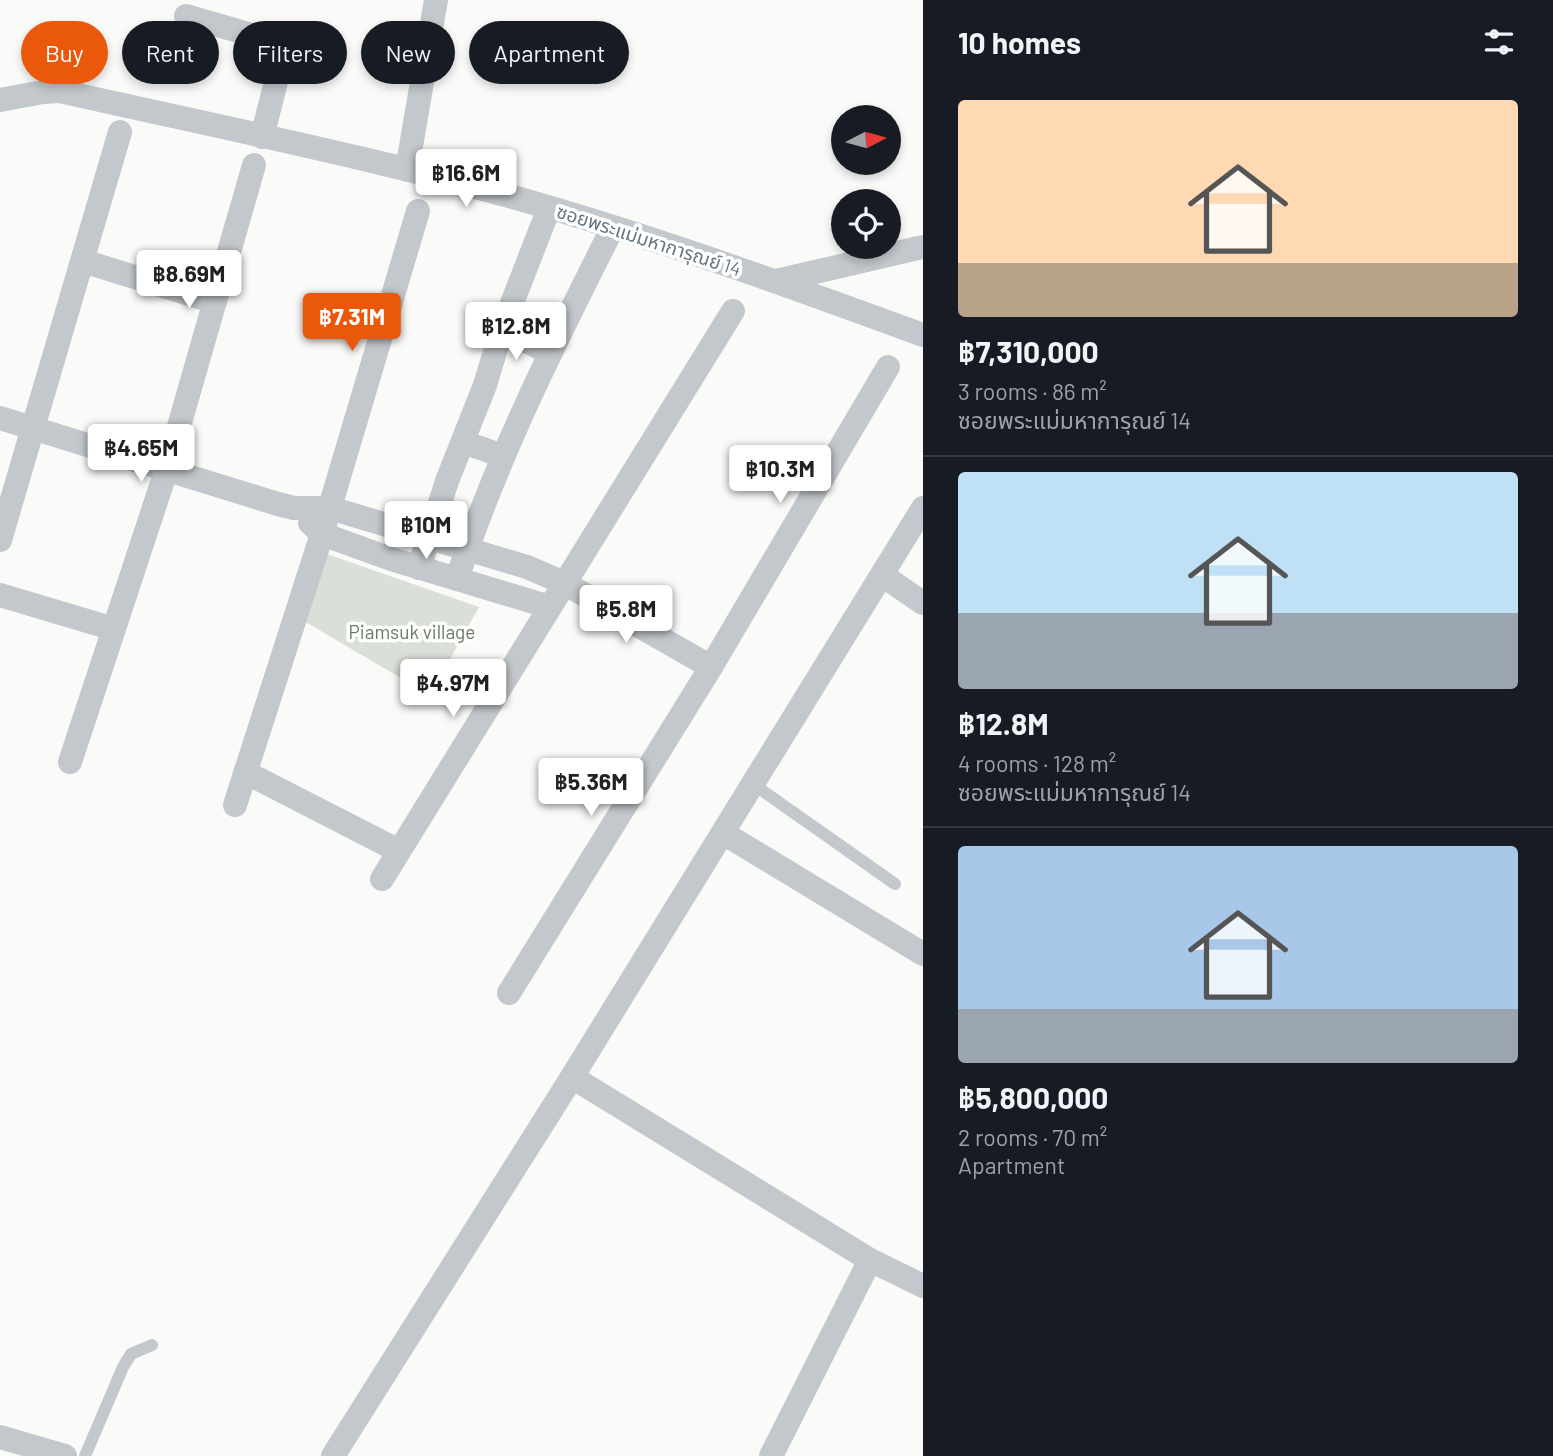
<!DOCTYPE html>
<meta charset="utf-8">
<style>
body{margin:0;font-family:Barlow,"Noto Sans Thai",sans-serif;background:#20242c;color:#f1f3f6;height:100vh;display:flex;flex-direction:column;font-size:26px;white-space:nowrap}
*{box-sizing:border-box;margin:0}
p{font-size:23px;color:#9ea1a6}
.icon{flex:none;width:38px;height:38px;fill:none;stroke:currentColor;stroke-width:2;stroke-linecap:round;stroke-linejoin:round}
.map{position:relative;flex:1;overflow:hidden}
.side{display:flex;flex-direction:column;background:#171b24;width:630px}
.side>*{flex:none}
.banner{position:absolute;left:21px;top:21px;width:665px;height:63px;display:flex;gap:14px}
.needle{width:46px;rotate:84deg}
.fabs{position:absolute;left:831px;top:105px;display:grid;gap:14px}
.fabs a{display:grid;place-items:center;width:70px;height:70px;border-radius:50%;background:#171b24;box-shadow:0 4px 10px #0003;font-size:35px}
.price{position:absolute;translate:-50% -60px;padding:0 16px;border-radius:7px;background:#fff;color:#222;font-size:23px;line-height:46px;filter:drop-shadow(0 2px 4px #0008)}
.price::after{content:'';position:absolute;left:50%;top:42px;width:21px;height:16px;margin-left:-10px;background:inherit;clip-path:polygon(0 0,100% 0,50% 100%)}
.price.current{background:#ea580c;color:#fff}
ul{padding:0;list-style:none}
li{display:grid;align-content:center;gap:14px;height:371px;padding:0 35px}
li+li{border-top:2px solid #363941}
li span{display:grid;place-items:center;height:217px;border-radius:7px;color:#555}
li>.icon{margin-inline-start:auto}
span .icon{width:126px;height:126px;fill:#fffc;stroke-width:1}
li b{font-size:30px}
h2{display:flex;justify-content:space-between;align-items:center;height:84px;padding:0 35px;font-size:30px}
.chip{padding:0 24px;border-radius:32px;background:#171b24;box-shadow:0 4px 10px #0003;font-size:24px;line-height:63px}
.chip.current{background:#ea580c;color:#fff}
main{display:flex;flex:1;min-height:0}
.map>svg:first-child{display:block}
.green{fill:#dadfd7}
.lines{fill:none;stroke-linecap:round;stroke-linejoin:round}
.service{stroke:#c3c8cc;stroke-width:12}
.minor{stroke:#c3c8cc;stroke-width:24}
.labels{text-anchor:middle;stroke-width:7;stroke-linejoin:round;paint-order:stroke}
.street-label{font-size:19px;fill:#657683;stroke:#fff}
.park-label{font-size:19px;fill:#687a64;stroke:#fff}
</style>
<main>
<div class="map">
<svg width="923" height="1456" viewBox="0 0 923 1456">
<rect width="100%" height="100%" fill="#fafaf8"/>
<!-- green -->
<path class="green" d="M 324,553 L 479,607 L 430,695 L 302,620 Z"/>
<g class="lines">
<!-- service -->
<path class="service" d="M 753,784 L 895,884
M 85,1456 L 123,1367 L 131,1354 L 152,1345"/>
<!-- minor -->
<path class="minor" d="M 186,16 L 273,41 L 280,48 L 280,66 L 262,137
M 0,100 L 43,92 L 60,91 C 224,128 390,161 551,208 C 677,245 800,290 923,335
M 407,170 L 436,0
M 83,261 L 215,302
M 776,281 L 923,247
M 502,329 L 550,353
M 0,418 L 278,504 L 294,508 L 330,508 L 527,567 L 564,583 L 711,667
M 463,442 L 503,456
M 310,523 L 322,534 L 391,559 L 550,607
M 0,540 L 120,132
M 419,568 L 447,481 L 485,385 L 502,329 L 549,208
M 882,575 L 923,603
M 457,579 C 497,457 555,342 613,227
M 0,595 L 114,629
M 70,762 L 167,468 L 254,165
M 245,772 L 399,851
M 235,805 L 322,534 L 418,211
M 723,833 L 923,954
M 382,879 L 733,311
M 509,993 L 711,667 L 888,367
M 572,1077 L 870,1260 L 923,1286
M 0,1437 L 65,1456
M 333,1456 L 572,1077 L 923,508
M 771,1456 L 870,1260"/>
</g>
<g class="labels">
<!-- street labels -->
<g class="street-label">
<text transform="translate(649 240) rotate(18)" y="7">ซอยพระแม่มหาการุณย์ 14</text>
</g>
<!-- park labels -->
<g class="park-label">
<text x="412" y="639">Piamsuk village</text>
</g>
</g>
</svg>
<div class="fabs">
<a><svg class="needle" viewBox="-14 -14 28 28"><path d="M0-13l5 13h-10z" fill="#e53935"/><path d="M0 13l5-13h-10z" fill="#9ea1a6"/></svg></a>
<a><svg class="icon" aria-label="locate" viewBox="0 0 24 24"><circle cx="12" cy="12" r="6"/><path d="M12 2v4M12 18v4M2 12h4M18 12h4"/></svg></a>
</div>
<b class="price" style="left:466px;top:209px">฿16.6M</b>
<b class="price" style="left:189px;top:310px">฿8.69M</b>
<b class="price current" style="left:352px;top:353px">฿7.31M</b>
<b class="price" style="left:516px;top:362px">฿12.8M</b>
<b class="price" style="left:141px;top:484px">฿4.65M</b>
<b class="price" style="left:780px;top:505px">฿10.3M</b>
<b class="price" style="left:426px;top:561px">฿10M</b>
<b class="price" style="left:626px;top:645px">฿5.8M</b>
<b class="price" style="left:453px;top:719px">฿4.97M</b>
<b class="price" style="left:591px;top:818px">฿5.36M</b>
<div class="banner">
<a class="chip current">Buy</a>
<a class="chip">Rent</a>
<a class="chip">Filters</a>
<a class="chip">New</a>
<a class="chip">Apartment</a>
</div>
</div>
<section class="side">
<h2>10 homes<svg class="icon" aria-label="filters" viewBox="0 0 24 24"><path d="M4 7h16M4 17h16"/><circle cx="9" cy="7" r="2"/><circle cx="15" cy="17" r="2"/></svg></h2>
<ul>
<li><span style="background:linear-gradient(#ffd9b3 75%,#b9a48a 0)"><svg class="icon" aria-label="home" viewBox="0 0 24 24"><path d="M3 11l9-7 9 7M6 9v11h12V9"/></svg></span><div><b>฿7,310,000</b><p>3 rooms · 86 m²</p><p>ซอยพระแม่มหาการุณย์ 14</p></div></li>
<li><span style="background:linear-gradient(#bfe0f5 65%,#9aa5b1 0)"><svg class="icon" aria-label="home" viewBox="0 0 24 24"><path d="M3 11l9-7 9 7M6 9v11h12V9"/></svg></span><div><b>฿12.8M</b><p>4 rooms · 128 m²</p><p>ซอยพระแม่มหาการุณย์ 14</p></div></li>
<li><span style="background:linear-gradient(#a9c7e8 75%,#9aa5b1 0)"><svg class="icon" aria-label="home" viewBox="0 0 24 24"><path d="M3 11l9-7 9 7M6 9v11h12V9"/></svg></span><div><b>฿5,800,000</b><p>2 rooms · 70 m²</p><p>Apartment</p></div></li>
</ul>
</section>
</main>
